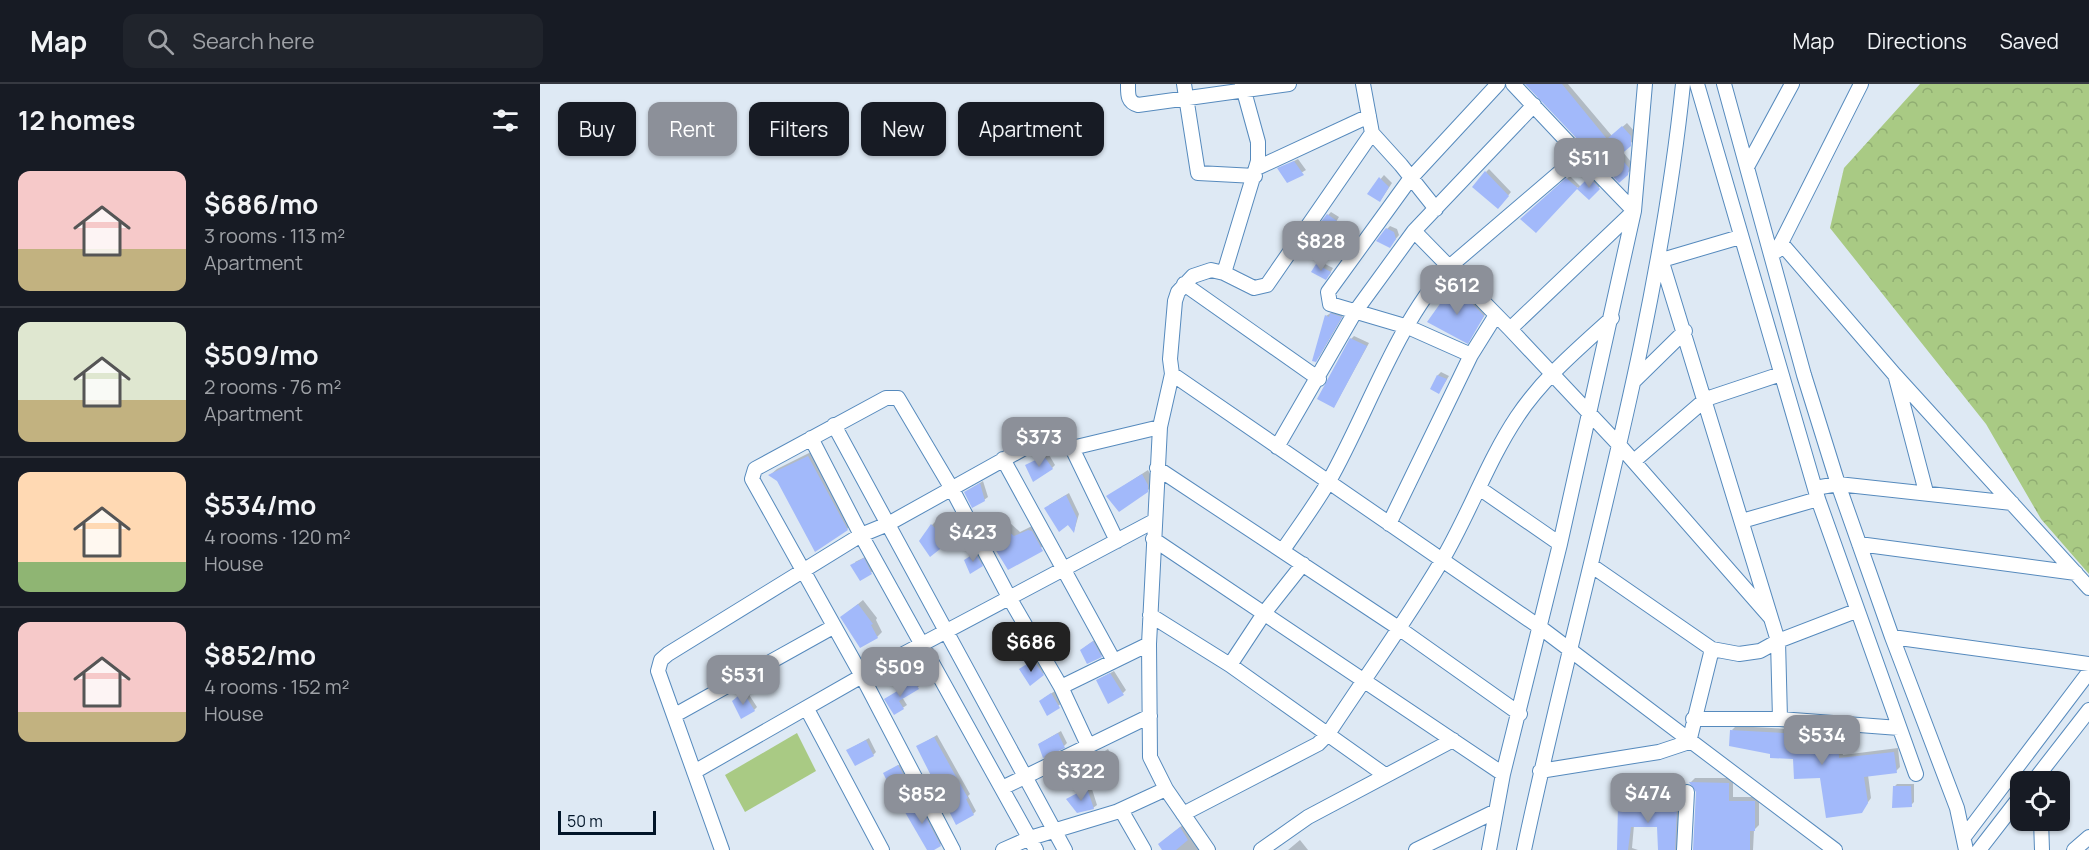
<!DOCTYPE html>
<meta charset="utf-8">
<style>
body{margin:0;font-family:Manrope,sans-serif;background:#20242c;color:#f1f3f6;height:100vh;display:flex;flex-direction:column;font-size:22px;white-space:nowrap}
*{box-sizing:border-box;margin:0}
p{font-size:20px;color:#9ea1a6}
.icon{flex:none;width:33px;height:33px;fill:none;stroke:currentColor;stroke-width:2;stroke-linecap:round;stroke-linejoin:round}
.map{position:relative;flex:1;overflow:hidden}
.drawer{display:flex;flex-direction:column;background:#171b24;width:540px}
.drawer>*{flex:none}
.guide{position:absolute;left:18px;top:18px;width:570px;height:54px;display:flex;gap:12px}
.buttons{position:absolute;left:1470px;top:687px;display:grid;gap:12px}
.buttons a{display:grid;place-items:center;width:60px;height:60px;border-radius:12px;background:#171b24;box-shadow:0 2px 4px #0004;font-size:30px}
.scale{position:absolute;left:18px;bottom:15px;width:98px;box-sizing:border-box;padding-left:6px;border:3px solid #021528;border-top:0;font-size:16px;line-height:21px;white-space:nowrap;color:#021528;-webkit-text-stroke:4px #dee9f4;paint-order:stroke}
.price{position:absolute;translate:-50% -51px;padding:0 14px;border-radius:12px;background:#8c9099;color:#fff;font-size:20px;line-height:39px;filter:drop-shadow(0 2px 3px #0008)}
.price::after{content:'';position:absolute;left:50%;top:36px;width:18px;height:14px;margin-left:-9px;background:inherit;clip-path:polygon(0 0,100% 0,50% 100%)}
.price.current{background:#222;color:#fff}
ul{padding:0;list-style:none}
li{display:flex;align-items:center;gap:18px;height:150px;padding:0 18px}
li+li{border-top:2px solid #363941}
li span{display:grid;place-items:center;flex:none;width:168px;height:120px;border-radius:12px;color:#555}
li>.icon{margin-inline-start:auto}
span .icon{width:72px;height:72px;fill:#fffc;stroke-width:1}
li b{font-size:26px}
h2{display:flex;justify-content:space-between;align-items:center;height:72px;padding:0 18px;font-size:26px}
.pill{padding:0 21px;border-radius:12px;background:#171b24;box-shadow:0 2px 4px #0004;font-size:21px;line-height:54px}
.pill.current{background:#8c9099;color:#fff}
header{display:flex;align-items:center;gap:36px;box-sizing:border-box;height:84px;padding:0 30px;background:#171b24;border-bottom:2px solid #363941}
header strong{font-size:28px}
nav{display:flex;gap:33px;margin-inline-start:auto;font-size:21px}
.search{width:420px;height:54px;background:#20242c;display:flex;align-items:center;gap:15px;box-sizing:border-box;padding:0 21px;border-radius:12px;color:#9ea1a6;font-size:22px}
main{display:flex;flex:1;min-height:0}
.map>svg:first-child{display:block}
.green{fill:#a9ca84}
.forest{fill:url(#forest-crowns)}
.shadow{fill:#0003}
.building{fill:#a2b9fa}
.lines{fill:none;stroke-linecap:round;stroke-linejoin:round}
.minor-casing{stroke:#568abd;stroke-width:16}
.minor{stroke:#fff;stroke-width:14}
</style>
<header>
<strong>Map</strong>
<div class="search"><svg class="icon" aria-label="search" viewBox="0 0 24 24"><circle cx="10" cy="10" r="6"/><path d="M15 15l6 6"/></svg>Search here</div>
<nav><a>Map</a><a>Directions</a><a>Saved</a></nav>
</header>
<main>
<section class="drawer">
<h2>12 homes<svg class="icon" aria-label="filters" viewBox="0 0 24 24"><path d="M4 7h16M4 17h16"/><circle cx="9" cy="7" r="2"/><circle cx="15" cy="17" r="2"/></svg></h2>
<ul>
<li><span style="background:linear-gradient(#f6c9c9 65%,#c2b280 0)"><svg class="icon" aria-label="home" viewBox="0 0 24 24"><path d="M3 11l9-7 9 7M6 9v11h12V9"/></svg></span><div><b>$686/mo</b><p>3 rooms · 113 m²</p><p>Apartment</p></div></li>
<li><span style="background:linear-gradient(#dfe7d0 65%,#c2b280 0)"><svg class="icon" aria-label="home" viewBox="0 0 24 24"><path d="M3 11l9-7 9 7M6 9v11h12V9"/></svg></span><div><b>$509/mo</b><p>2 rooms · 76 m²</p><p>Apartment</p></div></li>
<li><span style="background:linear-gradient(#ffd9b3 75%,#8fb573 0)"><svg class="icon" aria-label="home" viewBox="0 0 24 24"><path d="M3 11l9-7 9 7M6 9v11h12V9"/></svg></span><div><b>$534/mo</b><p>4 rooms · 120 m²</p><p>House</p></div></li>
<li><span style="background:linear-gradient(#f6c9c9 75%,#c2b280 0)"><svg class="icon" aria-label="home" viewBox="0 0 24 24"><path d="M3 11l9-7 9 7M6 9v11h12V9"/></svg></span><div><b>$852/mo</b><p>4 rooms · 152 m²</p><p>House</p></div></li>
</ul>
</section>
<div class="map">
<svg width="1549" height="766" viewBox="0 0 1549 766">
<defs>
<pattern id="forest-crowns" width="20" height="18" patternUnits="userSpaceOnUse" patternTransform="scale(1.5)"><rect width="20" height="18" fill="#a9ca84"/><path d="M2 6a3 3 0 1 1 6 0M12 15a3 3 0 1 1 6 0" fill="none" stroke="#90ad72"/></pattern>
</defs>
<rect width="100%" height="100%" fill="#dee9f4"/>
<!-- green -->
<path class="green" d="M 257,649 L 276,687 L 205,728 L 185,691 Z"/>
<!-- forest -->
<path class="forest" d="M 1380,0 L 1549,0 L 1549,490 L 1501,435 L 1446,340 L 1290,144 L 1304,84 Z"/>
<!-- shadow -->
<path class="shadow" d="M 987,0 L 1028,0 L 1072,52 L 1087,39 L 1095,48 L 1094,56 L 1082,67 L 1092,79 L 1092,85 L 1079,97 Z
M 758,75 L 766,86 L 747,97 L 739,85 Z
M 949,85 L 971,108 L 961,120 L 946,88 Z
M 844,91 L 852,99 L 840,117 L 829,109 Z
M 1053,91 L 1062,100 L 1049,114 L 1037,103 L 996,147 L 982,135 L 1030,92 L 1041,103 Z
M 791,128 L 799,133 L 794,141 L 788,131 Z
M 850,142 L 857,145 L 859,151 L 850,162 L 847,145 Z
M 781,178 L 793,184 L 789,191 L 777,181 Z
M 920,196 L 948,226 L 927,258 L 915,201 Z
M 794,227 L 804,230 L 779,273 L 774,276 L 786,232 Z
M 814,252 L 829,259 L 794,323 L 811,255 Z
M 901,288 L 909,292 L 899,308 L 898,291 Z
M 275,366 L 315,438 L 307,445 L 230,391 L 237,385 Z
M 508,369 L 515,381 L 512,384 L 487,382 Z
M 608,386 L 613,396 L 612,402 L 607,407 L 568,412 Z
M 443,397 L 448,413 L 444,416 L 426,408 Z
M 529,409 L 539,430 L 534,447 L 509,421 Z
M 395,438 L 411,454 L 390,471 L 392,441 Z
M 469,438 L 480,448 L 494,441 L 507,460 L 468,484 L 449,452 Z
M 439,467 L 445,478 L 442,481 L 429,473 Z
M 327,472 L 335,486 L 320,495 L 315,478 Z
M 323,516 L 337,534 L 336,536 L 342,548 L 337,553 L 302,533 Z
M 556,555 L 564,569 L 561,572 L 545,563 Z
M 497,574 L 506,587 L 503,590 L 485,582 Z
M 574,587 L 586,606 L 583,609 L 558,596 Z
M 377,595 L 381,601 L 362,613 L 367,621 L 355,629 L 346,615 Z
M 206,606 L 217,623 L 214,626 L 194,618 Z
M 515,607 L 522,619 L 507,630 L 504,614 Z
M 1196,642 L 1301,648 L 1303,671 L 1358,664 L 1360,683 L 1356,687 L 1328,691 L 1331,714 L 1321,728 L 1281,693 L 1255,674 L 1231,669 L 1192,646 Z
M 521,647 L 527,659 L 524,662 L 499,660 Z
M 397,651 L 430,710 L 428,712 L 436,727 L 433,730 L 377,663 Z
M 329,654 L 336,668 L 333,671 L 308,666 Z
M 568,665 L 579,685 L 576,688 L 551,676 Z
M 362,679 L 369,692 L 366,696 L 345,689 Z
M 1155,694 L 1193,694 L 1193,713 L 1219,713 L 1219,741 L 1214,746 L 1213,766 L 1155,766 L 1158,708 L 1151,698 Z
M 1357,700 L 1374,700 L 1374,718 L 1371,721 L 1354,703 Z
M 551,702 L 557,721 L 553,724 L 528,715 Z
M 380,713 L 403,758 L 400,761 L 364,723 Z
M 1084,717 L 1141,718 L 1142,766 L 1119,766 L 1119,742 L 1094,741 L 1092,764 L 1098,766 L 1078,766 L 1080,722 Z
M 644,740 L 664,766 L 623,766 L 624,756 Z
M 760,756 L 768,766 L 748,766 Z"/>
<!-- building -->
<path class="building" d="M 985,0 L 1022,0 L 1067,55 L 1082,42 L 1091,52 L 1091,62 L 1079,72 L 1089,84 L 1088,91 L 1079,99 Z
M 754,77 L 764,91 L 747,99 L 737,84 Z
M 945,87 L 969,112 L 958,125 L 932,103 Z
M 839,93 L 849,103 L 840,118 L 827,110 Z
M 1049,93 L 1060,105 L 1049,116 L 1037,105 Z
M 1026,94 L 1038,104 L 996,149 L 980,135 Z
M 787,130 L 797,137 L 791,146 L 780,139 Z
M 846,144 L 854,148 L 856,155 L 850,164 L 836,157 Z
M 776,180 L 791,188 L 786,196 L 771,188 Z
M 914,200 L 944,232 L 928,260 L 887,238 Z
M 790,229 L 802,233 L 776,278 L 772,277 L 785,231 L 789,233 Z
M 810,254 L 827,262 L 794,324 L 777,315 Z
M 897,291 L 907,295 L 899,310 L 890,305 Z
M 268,372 L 308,446 L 275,468 L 237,397 L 228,391 Z
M 504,372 L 513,385 L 493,398 L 485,381 Z
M 602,390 L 608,401 L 608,408 L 579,428 L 566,412 Z
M 440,399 L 445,417 L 432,424 L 424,408 Z
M 526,411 L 537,434 L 534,449 L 528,441 L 519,448 L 504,424 Z
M 391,440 L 409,458 L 390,473 L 379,457 Z
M 463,443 L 474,452 L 488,446 L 492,447 L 503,467 L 468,486 L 447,452 Z
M 435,469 L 443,482 L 430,490 L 424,476 Z
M 324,474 L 332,490 L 320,497 L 310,481 Z
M 318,520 L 333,540 L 331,541 L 338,554 L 320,564 L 300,533 Z
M 553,557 L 562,573 L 547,580 L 540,566 Z
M 493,576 L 504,591 L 490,602 L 479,585 Z
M 570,589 L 584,611 L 568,620 L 556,596 Z
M 374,597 L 379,605 L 359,617 L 364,625 L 354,631 L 344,615 Z
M 203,608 L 215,627 L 201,635 L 192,617 Z
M 511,609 L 520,624 L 507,632 L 499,617 Z
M 1190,646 L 1298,652 L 1299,674 L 1354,668 L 1357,689 L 1324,693 L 1328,719 L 1322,729 L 1286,734 L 1280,694 L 1254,695 L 1253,675 L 1230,674 L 1230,670 L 1189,662 Z
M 518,649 L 525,664 L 503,674 L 498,660 Z
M 394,653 L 428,714 L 426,715 L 434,731 L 416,741 L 376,662 Z
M 326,656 L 334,672 L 315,682 L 306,666 Z
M 565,667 L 577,689 L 561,697 L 550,676 Z
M 358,681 L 367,697 L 351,705 L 343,689 Z
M 1149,698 L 1189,699 L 1189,717 L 1215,717 L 1215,747 L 1210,747 L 1210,766 L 1153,766 L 1156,708 Z
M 1353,702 L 1371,702 L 1372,723 L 1352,724 Z
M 547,704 L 554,725 L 537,729 L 526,715 Z
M 376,715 L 401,762 L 394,766 L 387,766 L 362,723 Z
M 1078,721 L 1137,723 L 1135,766 L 1118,766 L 1117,743 L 1091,743 L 1088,766 L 1077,766 Z
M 640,743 L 648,756 L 636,766 L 622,766 L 618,760 Z"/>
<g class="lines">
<!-- minor casing -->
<g class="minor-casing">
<path id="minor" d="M 588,0 C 588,10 587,18 598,21 L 749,0
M 644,0 L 658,89 L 715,92
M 973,0 L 1040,71
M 1157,0 L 1278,415 L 1376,690
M 1184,0 L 1264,291 L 1298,400 L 1352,553 L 1417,724 L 1426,766
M 832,49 L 861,81 L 896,125
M 1207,83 L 1252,0
M 717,84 L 829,32
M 874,147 L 970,245 L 1081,363 L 1230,533
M 1241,159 L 1355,291 L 1549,504
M 1237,167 L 1321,0
M 1121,175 L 1238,557 L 1240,635
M 1122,176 L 1200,153
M 684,189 L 718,77 L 718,58 L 702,0
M 644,200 L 779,295
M 931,271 L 868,243 L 790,220 L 788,208 L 870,95 L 958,0
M 632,290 L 1001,544 L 1295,766
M 1356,294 L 1386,408
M 1095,296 L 1145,247
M 294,341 L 525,766
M 271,354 L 321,451 L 496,766
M 737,363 L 815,228 L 874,147 L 994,21
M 532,364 L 620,343
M 463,375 L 574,577
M 1094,377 L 1166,315 L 1241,290
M 617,384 L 860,545 L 980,630
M 939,404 L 1020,460
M 1275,404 L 1298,400 L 1472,419
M 1202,437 L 1278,415
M 849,440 L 931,271 L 956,231
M 613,455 L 963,690
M 1319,460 L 1536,489
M 743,466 C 758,444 775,421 789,397 C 826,332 857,239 908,184 L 1040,71 L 1094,127 L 970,245
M 1052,482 L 1172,565 L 1199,570 L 1220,567 L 1238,557 L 1316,527
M 610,531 L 690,581 L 845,691
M 1352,553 L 1549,580
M 690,581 L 725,528 L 763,480
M 521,603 L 609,560
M 267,625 L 342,766
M 135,631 L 293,543
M 1153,635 L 1240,635 L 1359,644
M 1000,687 L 1119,668 L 1149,658 L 1172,565
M 154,688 L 322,592 L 614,437
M 1493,698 L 1549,626
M 462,704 L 610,632
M 581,726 L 604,766
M 643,730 L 778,660 L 788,650 C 826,592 866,537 901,478 C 929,431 947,378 977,333 C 1002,295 1038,265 1072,234
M 1501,736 L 1502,766
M 1424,753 L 1549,588
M 182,766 L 118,587 L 121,576 L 128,570 L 321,451 L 348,440 L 515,347 L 521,349 L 532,364 L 577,457
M 413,766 L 322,592 L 212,395 L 215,385 L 346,314 L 358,314 L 412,405 L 470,515 L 521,603 L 548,661
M 463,766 L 490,754 L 576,728 L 626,705
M 668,766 L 626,705 L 610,673 L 609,560 L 620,343 L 632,290 L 630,275 L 635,217 L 638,208 L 653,192 L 671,186 L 684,189 L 714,204 L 727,201 L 832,49 L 823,0
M 721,766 L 768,733 L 913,656
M 876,766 L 956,727
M 949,766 L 963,690 L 1020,460 L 1094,127 L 1105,0
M 984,766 C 1038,510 1116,261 1143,0
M 1144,766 L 1147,708
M 1439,766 L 1480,713
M 1534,766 L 1549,753"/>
</g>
<!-- minor -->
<use href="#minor" class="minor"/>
</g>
</svg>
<div class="buttons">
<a><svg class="icon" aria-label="locate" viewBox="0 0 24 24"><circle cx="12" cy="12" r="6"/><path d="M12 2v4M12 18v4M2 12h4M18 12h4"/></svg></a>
</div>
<div class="scale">50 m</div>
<b class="price" style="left:1049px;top:105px">$511</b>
<b class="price" style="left:781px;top:188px">$828</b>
<b class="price" style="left:917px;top:232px">$612</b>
<b class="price" style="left:499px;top:384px">$373</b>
<b class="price" style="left:433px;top:479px">$423</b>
<b class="price current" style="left:491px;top:589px">$686</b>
<b class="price" style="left:360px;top:614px">$509</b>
<b class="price" style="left:203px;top:622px">$531</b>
<b class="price" style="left:1282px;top:682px">$534</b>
<b class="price" style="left:541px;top:718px">$322</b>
<b class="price" style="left:1108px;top:740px">$474</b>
<b class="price" style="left:382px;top:741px">$852</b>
<div class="guide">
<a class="pill">Buy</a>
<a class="pill current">Rent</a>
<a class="pill">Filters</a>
<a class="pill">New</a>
<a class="pill">Apartment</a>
</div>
</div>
</main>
